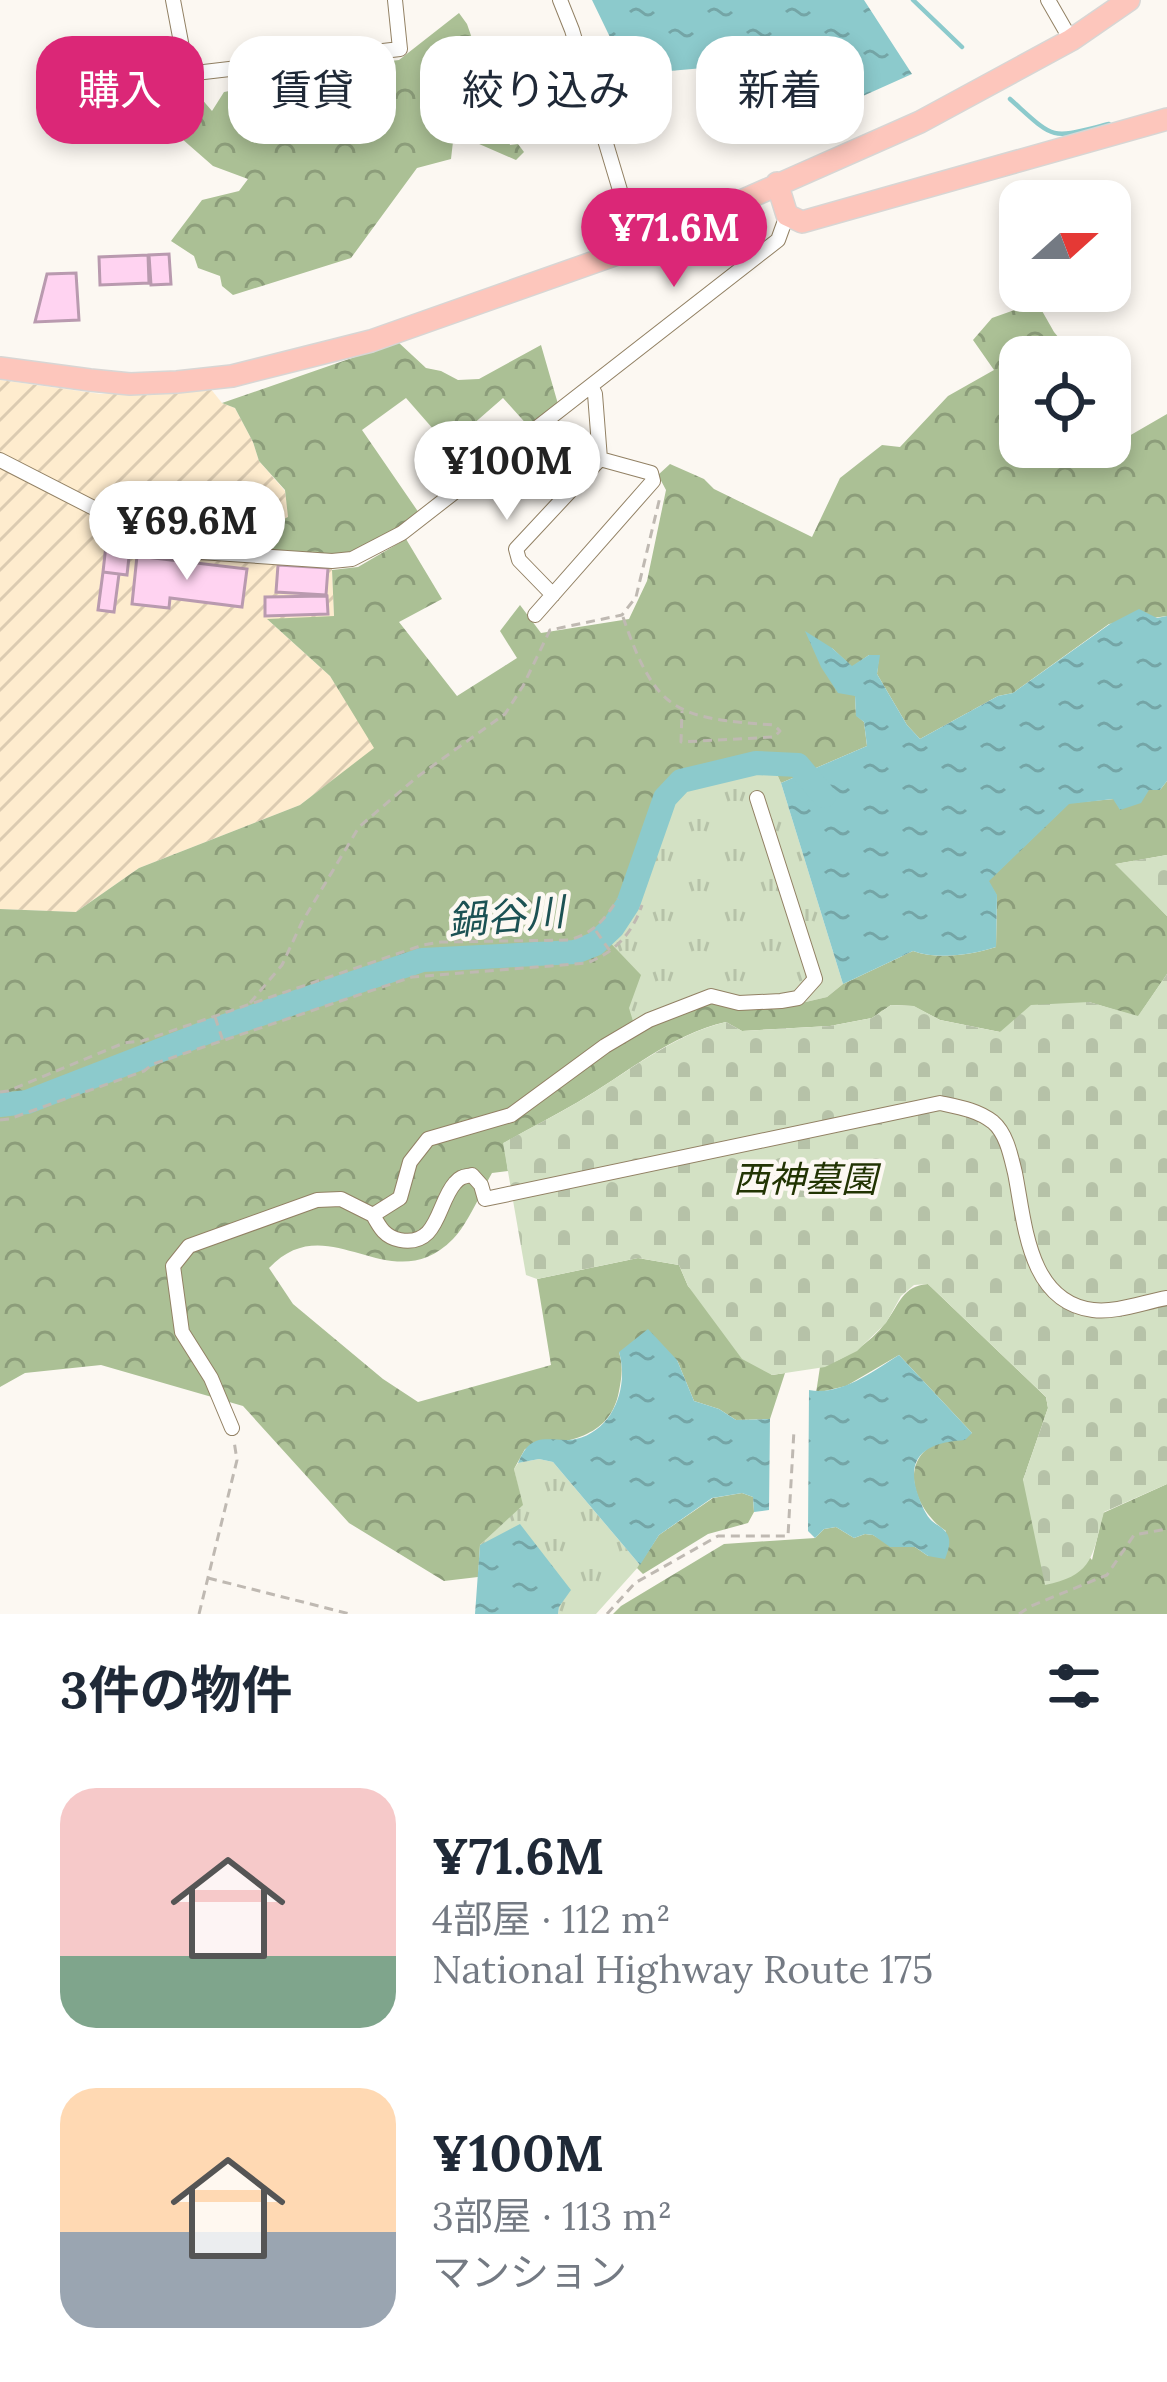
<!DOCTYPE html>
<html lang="ja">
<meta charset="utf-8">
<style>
body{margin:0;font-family:Lora,"Noto Sans JP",serif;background:#f6f6f7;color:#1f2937;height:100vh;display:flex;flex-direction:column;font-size:45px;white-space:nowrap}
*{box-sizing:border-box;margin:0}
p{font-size:39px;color:#747a83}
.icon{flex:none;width:66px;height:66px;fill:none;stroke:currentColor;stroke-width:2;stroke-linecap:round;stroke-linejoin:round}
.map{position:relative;height:1614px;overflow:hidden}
.drawer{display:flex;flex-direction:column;background:#fff;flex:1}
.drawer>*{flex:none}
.hud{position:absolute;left:36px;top:36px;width:1095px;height:108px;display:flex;gap:24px}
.needle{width:78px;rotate:69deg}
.buttons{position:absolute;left:999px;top:180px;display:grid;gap:24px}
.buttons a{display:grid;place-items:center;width:132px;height:132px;border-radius:24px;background:#fff;box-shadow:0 6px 18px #0003;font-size:60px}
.price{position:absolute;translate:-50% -102px;padding:0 27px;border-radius:42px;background:#fff;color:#222;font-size:39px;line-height:78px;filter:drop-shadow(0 3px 6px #0008)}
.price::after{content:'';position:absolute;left:50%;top:72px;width:36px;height:27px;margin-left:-18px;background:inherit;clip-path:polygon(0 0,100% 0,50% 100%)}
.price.active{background:#db2777;color:#fff}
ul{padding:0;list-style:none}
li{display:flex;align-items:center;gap:36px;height:300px;padding:0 60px}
li span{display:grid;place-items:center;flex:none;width:336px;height:240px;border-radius:36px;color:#555}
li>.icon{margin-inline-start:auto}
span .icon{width:144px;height:144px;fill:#fffc;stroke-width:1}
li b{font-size:51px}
h2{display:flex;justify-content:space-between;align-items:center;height:144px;padding:0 60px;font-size:51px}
.tag{padding:0 42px;border-radius:36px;background:#fff;box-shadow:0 6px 18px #0003;font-size:42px;line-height:108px}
.tag.active{background:#db2777;color:#fff}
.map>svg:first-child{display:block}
.industrial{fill:url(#industrial-furrows)}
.grass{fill:url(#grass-tufts)}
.forest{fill:url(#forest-crowns)}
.cemetery{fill:url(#cemetery-stones)}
.water{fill:url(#water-ripples)}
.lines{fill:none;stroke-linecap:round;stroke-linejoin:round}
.stream{stroke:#8ccacc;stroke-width:4.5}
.river{stroke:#8ccacc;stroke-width:24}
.building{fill:#ffd3f1;stroke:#b99aaf;stroke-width:3}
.minor-casing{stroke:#928164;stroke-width:16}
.highway-casing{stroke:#d8d6d4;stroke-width:24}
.path{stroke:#bfb9b2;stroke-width:3;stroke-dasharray:9 6;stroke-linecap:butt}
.minor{stroke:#fff;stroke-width:14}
.highway{stroke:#fdc6bc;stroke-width:21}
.labels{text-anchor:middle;stroke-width:9;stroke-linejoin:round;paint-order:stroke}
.park-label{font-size:36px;font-style:italic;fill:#223403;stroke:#fcf8f2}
.water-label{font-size:39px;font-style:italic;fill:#1c5254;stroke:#fcf8f2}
</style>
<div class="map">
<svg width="1167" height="1614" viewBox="0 0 1167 1614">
<defs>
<pattern id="industrial-furrows" width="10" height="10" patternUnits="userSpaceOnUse" patternTransform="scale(3)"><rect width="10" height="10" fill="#feecce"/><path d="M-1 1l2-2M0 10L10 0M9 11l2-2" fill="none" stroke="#dbcbb1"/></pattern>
<pattern id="grass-tufts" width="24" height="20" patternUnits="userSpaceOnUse" patternTransform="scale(3)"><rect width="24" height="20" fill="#d3e1c4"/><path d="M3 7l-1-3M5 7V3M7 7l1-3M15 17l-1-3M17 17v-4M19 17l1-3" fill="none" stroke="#b6c2a8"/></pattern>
<pattern id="forest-crowns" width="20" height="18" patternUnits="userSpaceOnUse" patternTransform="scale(3)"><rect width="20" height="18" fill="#abc095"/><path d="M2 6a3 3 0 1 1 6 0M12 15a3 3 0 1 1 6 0" fill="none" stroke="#8c9d7a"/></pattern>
<pattern id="cemetery-stones" width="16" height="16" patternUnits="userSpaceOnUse" patternTransform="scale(3)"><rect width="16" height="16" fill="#d3e1c4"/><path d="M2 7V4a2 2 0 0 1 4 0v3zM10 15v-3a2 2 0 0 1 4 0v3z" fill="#b6c2a8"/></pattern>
<pattern id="water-ripples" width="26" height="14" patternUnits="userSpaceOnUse" patternTransform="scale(3)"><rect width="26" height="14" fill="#8ccacc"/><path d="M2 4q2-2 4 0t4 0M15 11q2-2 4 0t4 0" fill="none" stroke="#74a5a6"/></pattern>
</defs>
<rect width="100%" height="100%" fill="#fcf8f2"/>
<!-- industrial -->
<path class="industrial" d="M 0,380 L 101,394 L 210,388 L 222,403 L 235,408 L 253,442 L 259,461 L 285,491 L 289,518 L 256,534 L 228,533 L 335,557 L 332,570 L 334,617 L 268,620 L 330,676 L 375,748 L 300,805 L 139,868 L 76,912 L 0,909 Z"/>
<!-- grass -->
<path class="grass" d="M 769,756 L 781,783 L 843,984 L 827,997 L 780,1008 L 719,990 L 636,1032 L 599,931 L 624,902 L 662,795 L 682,776 Z
M 539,1459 L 553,1462 L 640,1565 L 596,1614 L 558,1614 L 559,1607 L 480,1545 L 522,1505 L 514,1469 L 518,1463 Z"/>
<!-- forest -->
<path class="forest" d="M 459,13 L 467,24 L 484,73 L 505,66 L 512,74 L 526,103 L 505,125 L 510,145 L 518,144 L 524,152 L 516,160 L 454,133 L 451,159 L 417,168 L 351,258 L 233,295 L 222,286 L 220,276 L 198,268 L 194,256 L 171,241 L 202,200 L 239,191 L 248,179 L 213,166 L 181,138 L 177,79 L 182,76 L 212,111 L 224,92 L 245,89 L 257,78 L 399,60 Z
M 1037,302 L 1054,332 L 1075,357 L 1020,357 L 1020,447 L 1110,447 L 1167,414 L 1167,616 L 1109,624 L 1013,693 L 998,696 L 920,739 L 907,725 L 877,674 L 879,655 L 869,655 L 852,667 L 832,648 L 855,696 L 856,715 L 864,722 L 867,746 L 781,783 L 769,756 L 682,776 L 662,795 L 624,902 L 599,931 L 641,975 L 629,1008 L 636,1031 L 719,990 L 780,1008 L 827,997 L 843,984 L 913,951 C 938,960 971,955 996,947 L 997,896 L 988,881 L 1069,803 L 1114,799 L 1120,809 L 1149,790 L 1160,790 L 1167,781 L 1167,855 L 1116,864 L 1167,916 L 1167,974 L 1138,1017 L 1089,1002 L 1000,1032 L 940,1020 L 913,1006 L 891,1005 L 872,1018 L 830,1026 L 742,1031 L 726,1022 C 671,1034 626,1074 578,1102 C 554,1116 528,1129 504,1143 L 508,1171 L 492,1173 C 481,1192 468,1224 453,1239 C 390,1303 329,1204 269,1268 L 293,1304 L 383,1379 L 418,1402 L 551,1365 L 537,1279 L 638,1258 L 679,1265 L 688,1286 L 772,1375 L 785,1373 L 770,1419 L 736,1420 L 719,1409 L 694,1401 L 677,1360 L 619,1352 C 623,1366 622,1376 619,1391 C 610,1440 565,1441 525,1449 L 514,1469 L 523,1505 L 480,1545 L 478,1577 L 444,1581 L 349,1523 L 243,1406 L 101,1365 L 25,1373 L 0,1387 L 0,909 L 76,912 L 139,868 L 300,805 L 374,748 L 330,676 L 267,619 L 334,616 L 332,570 L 358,567 L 406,539 L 442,599 L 399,622 L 457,696 L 517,658 L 500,631 L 520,605 L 541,633 L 629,619 L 647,581 L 666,490 L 658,475 L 670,464 L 704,479 L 714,489 L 812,537 L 840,478 L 882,445 L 900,447 L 948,396 L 994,370 L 973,340 L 992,318 Z
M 398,342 L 426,368 L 441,371 L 458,380 L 479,379 L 541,345 L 558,404 L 530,428 L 503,398 L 448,446 L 406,398 L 362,430 L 419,513 L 370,549 L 351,555 L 253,552 L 226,533 L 247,525 L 257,533 L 288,517 L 285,490 L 259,461 L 253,442 L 235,408 L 222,403 Z
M 928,1284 L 1046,1397 L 1048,1408 L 1023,1480 L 1092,1560 L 1103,1513 L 1167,1484 L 1167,1614 L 613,1614 L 621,1606 L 724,1544 L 815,1538 L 824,1529 L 836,1527 L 854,1538 L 865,1534 L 873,1535 L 885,1542 L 915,1547 L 928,1556 L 946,1531 C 921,1515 899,1472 927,1449 C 939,1439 958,1440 972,1433 L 899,1355 L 846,1386 L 816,1393 L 820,1367 C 845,1359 870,1344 886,1322 C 900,1304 902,1286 928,1284 Z
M 742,1493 L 753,1497 L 754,1512 L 748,1523 L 708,1534 L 643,1574 L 637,1568 L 659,1535 L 713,1498 Z"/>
<!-- cemetery -->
<path class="cemetery" d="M 1167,855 L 1167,916 L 1115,864 Z
M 1167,974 L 1167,1484 L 1104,1512 C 1092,1556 1094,1575 1045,1585 L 1023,1480 L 1048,1408 L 1046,1397 L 928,1284 L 914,1285 L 901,1296 L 886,1323 L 857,1351 L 825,1367 L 772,1375 L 742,1359 L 688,1286 L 679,1265 L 638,1258 L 537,1279 L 526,1275 L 503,1143 C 528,1129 553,1117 578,1102 C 626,1074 671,1035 726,1022 L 742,1031 L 830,1026 L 872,1018 L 891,1005 L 914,1006 L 940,1020 L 1000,1032 L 1031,1005 L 1089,1002 L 1138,1016 Z"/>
<!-- water -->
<path class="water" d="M 592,0 L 864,0 L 912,74 L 816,117 L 762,70 L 748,64 L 636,74 L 623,64 Z
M 1139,609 L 1157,618 L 1167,616 L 1167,781 L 1160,790 L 1149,790 L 1141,803 L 1120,810 L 1113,799 L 1069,804 L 989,881 L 997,895 L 996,947 C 971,955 938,960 913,951 L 843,984 L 781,783 L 867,746 L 864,722 L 856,716 L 855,696 L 838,693 L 821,667 L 805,631 L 832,648 L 852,666 L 869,655 L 880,655 L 877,674 L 907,725 L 920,739 L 998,696 L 1013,693 L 1110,624 Z
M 648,1329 L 677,1360 L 694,1401 L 719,1409 L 736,1420 L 770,1419 L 769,1510 L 754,1512 L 753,1497 L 742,1493 L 712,1498 L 659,1535 L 640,1565 L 553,1462 L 539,1459 L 518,1463 C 522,1454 526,1445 536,1441 C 548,1437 563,1442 576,1439 C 614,1430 629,1386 619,1352 Z
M 899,1355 L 972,1433 L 965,1440 C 931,1442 905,1453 917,1492 C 920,1501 924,1512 930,1519 C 934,1524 941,1526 945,1531 C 953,1540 948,1550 945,1559 L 928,1556 L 915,1547 L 890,1547 L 873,1535 L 865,1534 L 854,1538 L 836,1527 L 824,1529 L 815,1538 L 808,1531 L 809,1390 C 842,1396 873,1371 899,1355 Z
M 520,1524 L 571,1590 L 559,1607 L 558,1614 L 475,1614 L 480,1545 Z"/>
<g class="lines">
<!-- stream -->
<path class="stream" d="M 913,0 L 962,47
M 1010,99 C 1057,141 1048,139 1109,124"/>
<!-- river -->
<path class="river" d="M 0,1105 L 27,1102 L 210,1031 L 422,960 L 575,952 L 595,944 L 613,927 L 628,904 L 665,798 L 681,781 L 756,763 L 798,765 L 824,796"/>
</g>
<!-- building -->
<path class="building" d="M 169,254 L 171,284 L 151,285 L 149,255 Z
M 148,255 L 149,283 L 100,285 L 99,257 Z
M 76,273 L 79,320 L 35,322 L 47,274 Z
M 106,545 L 130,548 L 127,575 L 103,572 Z
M 137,556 L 247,569 L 242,607 L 170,598 L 169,608 L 132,604 Z
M 278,565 L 328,568 L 326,595 L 276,592 Z
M 103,572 L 119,574 L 114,612 L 98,610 Z
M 327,596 L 328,614 L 265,616 L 265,597 Z"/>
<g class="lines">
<!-- minor casing -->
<g class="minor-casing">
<path id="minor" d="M 173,0 L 187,74 L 400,49 L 395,0
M 560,0 L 572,30 L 637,247
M 1048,0 L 1071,40
M 0,460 L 123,523 L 200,552 L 332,561 L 352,559 L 402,533 L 778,240 L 787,215
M 553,595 L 519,560 L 516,549 L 600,459
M 535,615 L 653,481 L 651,473 L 600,459 L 595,394 L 591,386
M 373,1215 C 380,1228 385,1237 400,1240 C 439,1247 437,1203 455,1183 C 461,1176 464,1177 472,1175 L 481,1185 L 485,1199 L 940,1103 C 959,1107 978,1110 993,1122 C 1007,1134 1011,1157 1015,1173 C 1025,1223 1028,1302 1093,1310 C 1116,1313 1144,1302 1167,1298
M 232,1428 L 211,1378 L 182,1332 L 173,1266 L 189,1246 L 317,1200 L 341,1199 L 373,1215 L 400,1198 L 410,1162 L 428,1139 L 511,1115 L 605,1046 L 649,1020 L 711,996 L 739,1003 L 781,1001 L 798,998 L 815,979 L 757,798"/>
</g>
<!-- highway casing -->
<g class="highway-casing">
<path id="highway" d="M 777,183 L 787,215 L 802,222 L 1167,119
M 0,368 L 90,380 L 130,384 L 177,382 L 232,376 L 371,341 L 637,247 L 920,122 L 1071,40 L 1129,0"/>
</g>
<!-- path -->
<path class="path" d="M 623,617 C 656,713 676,718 774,725 L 780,731 L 774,737 L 681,742 L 682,711
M 596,931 L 610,951
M 250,1003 L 282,965 L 302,922 L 359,827 L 417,777 L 505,714 L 523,686 L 550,630 L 622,615 L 636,597 L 660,497
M 215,1017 L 223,1041
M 0,1092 L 8,1091 L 124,1043 L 142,1041 L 423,945 L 441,942 L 569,940 C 594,933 604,920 618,899
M 0,1120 L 9,1119 L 144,1071 L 153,1064 L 412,977 L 587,963 C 615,952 632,934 642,905
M 208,1578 L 350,1614
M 199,1614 L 237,1460 L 234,1441
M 607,1614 L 635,1583 L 718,1536 L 788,1536 L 794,1430
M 1019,1614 L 1031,1606 L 1107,1575 L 1134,1535 L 1167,1529"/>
<!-- minor -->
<use href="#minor" class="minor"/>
<!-- highway -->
<use href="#highway" class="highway"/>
</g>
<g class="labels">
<!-- park labels -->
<g class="park-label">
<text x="805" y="1192">西神墓園</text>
</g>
<!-- water labels -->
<g class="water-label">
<text transform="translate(506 916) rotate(-5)" y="14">鍋谷川</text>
</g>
</g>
</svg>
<div class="buttons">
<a><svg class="needle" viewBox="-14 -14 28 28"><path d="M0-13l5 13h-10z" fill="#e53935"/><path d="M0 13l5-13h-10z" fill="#747a83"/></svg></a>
<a><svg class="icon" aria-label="locate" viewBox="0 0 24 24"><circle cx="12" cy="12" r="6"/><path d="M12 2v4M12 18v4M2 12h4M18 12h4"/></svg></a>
</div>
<b class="price active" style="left:674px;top:290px">¥71.6M</b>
<b class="price" style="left:507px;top:523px">¥100M</b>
<b class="price" style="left:187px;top:583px">¥69.6M</b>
<div class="hud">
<a class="tag active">購入</a>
<a class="tag">賃貸</a>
<a class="tag">絞り込み</a>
<a class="tag">新着</a>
</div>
</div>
<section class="drawer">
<h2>3件の物件<svg class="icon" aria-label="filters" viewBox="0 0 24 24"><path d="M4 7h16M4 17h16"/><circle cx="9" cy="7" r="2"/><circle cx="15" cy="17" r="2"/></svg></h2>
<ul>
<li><span style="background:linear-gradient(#f6c9c9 70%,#7fa58c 0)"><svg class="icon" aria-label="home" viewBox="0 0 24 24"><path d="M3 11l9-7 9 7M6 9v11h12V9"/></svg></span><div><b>¥71.6M</b><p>4部屋 · 112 m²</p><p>National Highway Route 175</p></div></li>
<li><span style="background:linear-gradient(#ffd9b3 60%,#9aa5b1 0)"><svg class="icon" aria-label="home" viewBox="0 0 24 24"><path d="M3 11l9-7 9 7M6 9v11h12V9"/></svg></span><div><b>¥100M</b><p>3部屋 · 113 m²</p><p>マンション</p></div></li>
</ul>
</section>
